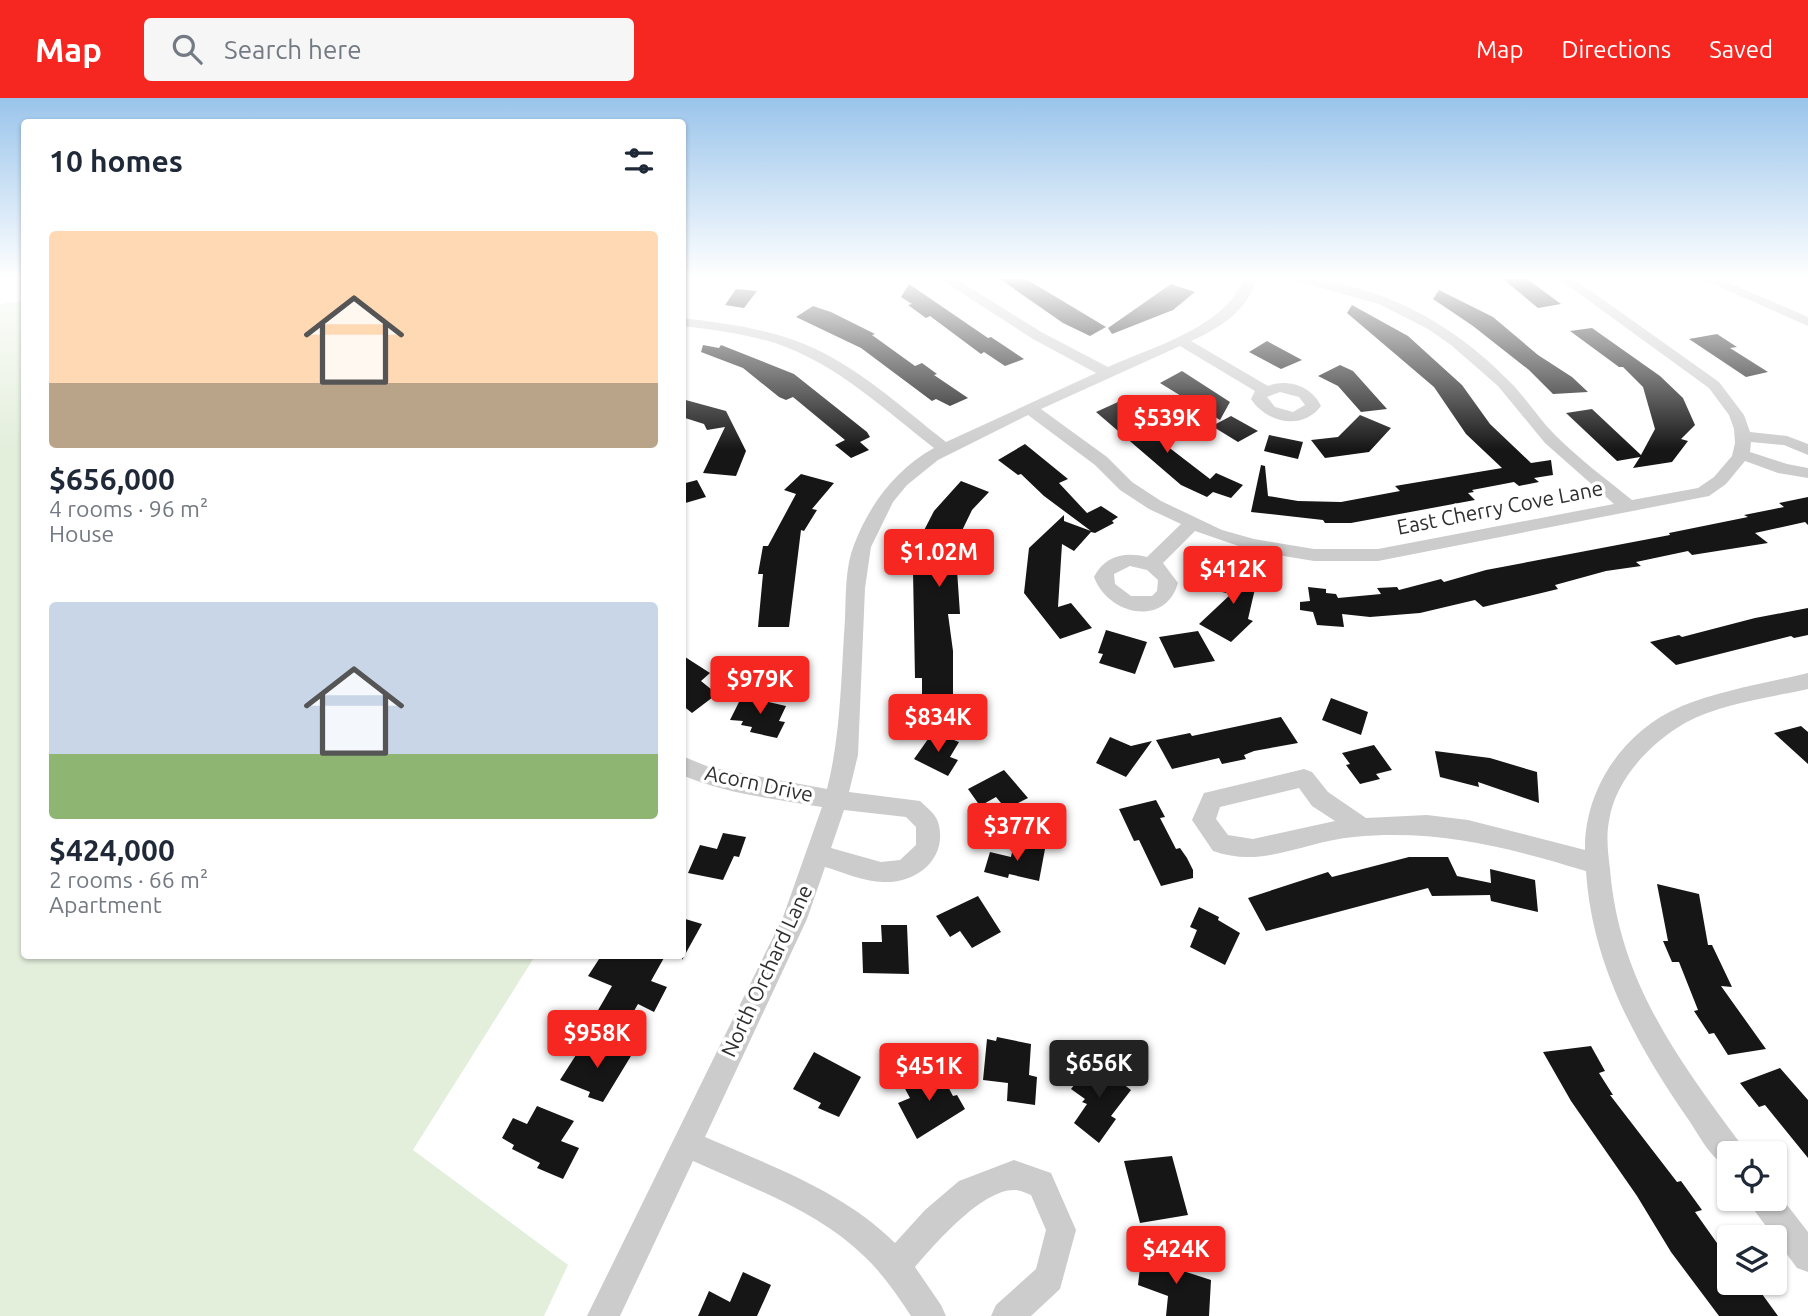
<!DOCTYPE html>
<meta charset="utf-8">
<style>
body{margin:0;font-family:Ubuntu,sans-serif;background:#f6f6f7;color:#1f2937;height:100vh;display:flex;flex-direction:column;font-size:26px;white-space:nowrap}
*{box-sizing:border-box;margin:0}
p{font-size:23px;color:#747a83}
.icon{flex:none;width:38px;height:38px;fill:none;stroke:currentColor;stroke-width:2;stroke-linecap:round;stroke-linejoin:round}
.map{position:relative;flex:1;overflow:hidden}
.side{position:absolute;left:21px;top:21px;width:665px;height:840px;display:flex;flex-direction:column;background:#fff;border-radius:7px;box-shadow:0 2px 5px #0004}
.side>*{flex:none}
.tools{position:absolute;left:1717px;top:1043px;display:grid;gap:14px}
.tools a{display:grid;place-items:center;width:70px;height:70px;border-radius:7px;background:#fff;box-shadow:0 2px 5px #0004;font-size:35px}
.price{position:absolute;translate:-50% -60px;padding:0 16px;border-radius:7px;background:#f62621;color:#fff;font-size:23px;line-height:46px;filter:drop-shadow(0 2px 4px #0008)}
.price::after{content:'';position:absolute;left:50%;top:42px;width:21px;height:16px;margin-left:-10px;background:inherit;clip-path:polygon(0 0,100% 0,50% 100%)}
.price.current{background:#222;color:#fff}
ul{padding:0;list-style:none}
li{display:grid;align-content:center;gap:14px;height:371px;padding:0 28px}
li span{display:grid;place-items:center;height:217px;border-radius:7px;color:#555}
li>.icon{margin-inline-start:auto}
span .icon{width:126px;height:126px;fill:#fffc;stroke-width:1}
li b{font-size:30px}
h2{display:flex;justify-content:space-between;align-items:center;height:84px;padding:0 28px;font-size:30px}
header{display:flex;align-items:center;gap:42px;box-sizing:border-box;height:98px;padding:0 35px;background:#f62621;color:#fff}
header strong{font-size:33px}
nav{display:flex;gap:38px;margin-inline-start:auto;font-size:24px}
.search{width:490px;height:63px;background:#f6f6f7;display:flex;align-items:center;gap:18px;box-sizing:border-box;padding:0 24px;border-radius:7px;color:#747a83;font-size:26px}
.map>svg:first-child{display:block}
.green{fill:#e3eedb}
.building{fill:#161616}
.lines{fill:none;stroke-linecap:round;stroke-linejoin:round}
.minor{fill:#ccc;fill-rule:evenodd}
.labels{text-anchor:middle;stroke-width:7;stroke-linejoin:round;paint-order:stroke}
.street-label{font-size:21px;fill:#2f2f2f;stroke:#fff}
</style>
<header>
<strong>Map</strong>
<div class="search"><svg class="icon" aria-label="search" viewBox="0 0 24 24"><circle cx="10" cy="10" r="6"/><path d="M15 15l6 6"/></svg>Search here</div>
<nav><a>Map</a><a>Directions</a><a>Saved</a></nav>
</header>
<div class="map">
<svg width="1808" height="1218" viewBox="0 0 1808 1218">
<rect width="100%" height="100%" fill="#fff"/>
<!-- green -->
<path class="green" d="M 24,202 L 24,858 L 535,858 L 413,1052 L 568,1167 L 544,1218 L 0,1218 L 0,206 Z"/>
<!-- building -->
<path class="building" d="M 1000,181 L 1026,181 L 1106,229 L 1090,238 L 1063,225 Z
M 1503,181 L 1527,181 L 1561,206 L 1538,210 Z
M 909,186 L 988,240 L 991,239 L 1024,261 L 1005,268 L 984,254 L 981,256 L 930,218 L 926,220 L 908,207 L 912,206 L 901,199 Z
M 1171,186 L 1195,194 L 1173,212 L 1112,236 L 1108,230 Z
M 736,191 L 757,193 L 744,210 L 725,207 Z
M 1439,192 L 1493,219 L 1538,257 L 1572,279 L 1588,294 L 1553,296 L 1529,272 L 1473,228 L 1433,201 Z
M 1352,207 L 1408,238 L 1462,287 L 1490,326 L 1531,365 L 1551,362 L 1553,377 L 1534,380 L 1539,384 L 1519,388 L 1514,384 L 1472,392 L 1474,394 L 1468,395 L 1475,402 L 1351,425 L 1325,425 L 1323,422 L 1251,414 L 1261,367 L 1265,368 L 1268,398 L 1298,403 L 1341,404 L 1400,393 L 1395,388 L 1502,370 L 1466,336 L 1434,289 L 1347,215 Z
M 813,208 L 831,214 L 875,236 L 872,237 L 915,268 L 922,265 L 937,276 L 934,277 L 968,300 L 950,308 L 936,301 L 932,303 L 861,250 L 796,219 Z
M 1592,230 L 1660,278 L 1683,300 L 1695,327 L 1681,341 L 1688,343 L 1672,364 L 1633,370 L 1640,359 L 1617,363 L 1566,315 L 1592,311 L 1641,357 L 1655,331 L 1643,289 L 1623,269 L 1619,269 L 1570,233 Z
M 1717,236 L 1737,249 L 1730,250 L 1768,274 L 1746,279 L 1689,241 Z
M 1267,243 L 1302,262 L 1281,271 L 1249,254 Z
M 703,247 L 719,250 L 721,247 L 794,276 L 867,334 L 870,339 L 860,344 L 869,352 L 851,360 L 835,347 L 845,342 L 793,299 L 786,302 L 779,299 L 743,270 L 701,254 Z
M 1340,267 L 1353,273 L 1387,311 L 1361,314 L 1338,288 L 1318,278 Z
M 1182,273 L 1230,304 L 1220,322 L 1160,285 Z
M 682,301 L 726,313 L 746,353 L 736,378 L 703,375 L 725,329 L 707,332 L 704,326 L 682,319 Z
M 1118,304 L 1134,315 L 1128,318 L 1210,381 L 1216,375 L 1243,387 L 1231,400 L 1213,394 L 1207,399 L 1181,387 L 1096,314 Z
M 1360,317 L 1391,330 L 1369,354 L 1325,360 L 1311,342 L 1338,339 Z
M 1231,318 L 1258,333 L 1238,344 L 1212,328 Z
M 1269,337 L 1303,344 L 1298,361 L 1264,353 Z
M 1025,346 L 1068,381 L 1059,385 L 1087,415 L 1101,408 L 1118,419 L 1112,423 L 1114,425 L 1095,435 L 1091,434 L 1074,453 L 1062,446 L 1058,509 L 1071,505 L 1092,530 L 1060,541 L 1024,495 L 1029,450 L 1064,417 L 1064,423 L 1091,433 L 1044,398 L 1021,376 L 1018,377 L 998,362 Z
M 801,376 L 834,385 L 812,411 L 817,412 L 804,433 L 801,432 L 789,529 L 758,529 L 763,476 L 758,476 L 763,448 L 768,448 L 796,396 L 784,392 Z
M 697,382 L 706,399 L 682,406 L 682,386 Z
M 961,383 L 989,394 L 972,412 L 956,445 L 951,471 L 957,472 L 960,516 L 948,516 L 953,553 L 953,597 L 922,597 L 922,580 L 915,580 L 913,473 L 918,444 L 934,413 Z
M 1808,399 L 1808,427 L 1805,424 L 1755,435 L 1768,445 L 1692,457 L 1688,453 L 1636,464 L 1641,468 L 1606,473 L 1555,487 L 1558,491 L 1483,509 L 1475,502 L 1420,515 L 1370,519 L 1342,516 L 1344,529 L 1317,527 L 1313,514 L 1300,512 L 1300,504 L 1310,503 L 1308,489 L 1326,491 L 1326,495 L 1336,496 L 1338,500 L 1381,496 L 1377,490 L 1397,489 L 1399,492 L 1441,481 L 1444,484 L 1486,472 L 1670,437 L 1669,435 L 1748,419 L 1744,417 L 1784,409 L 1779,405 Z
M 1260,469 L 1248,521 L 1253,523 L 1231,544 L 1199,526 L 1231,496 L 1222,494 L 1225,476 L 1231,478 L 1233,471 L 1252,476 Z
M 1808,510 L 1808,537 L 1794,540 L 1791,538 L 1676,567 L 1650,544 L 1679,537 L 1682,539 L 1755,520 Z
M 1106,532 L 1147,544 L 1135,576 L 1099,565 L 1103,556 L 1098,555 Z
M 1198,533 L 1215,563 L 1174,570 L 1159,539 Z
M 682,557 L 710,575 L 701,583 L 717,596 L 692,615 L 682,607 Z
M 742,598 L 786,608 L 779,623 L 785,624 L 777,640 L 750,634 L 752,629 L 741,627 L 743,623 L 730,622 Z
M 1331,600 L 1368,614 L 1361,637 L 1322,622 Z
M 1281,619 L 1298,645 L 1254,653 L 1244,657 L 1246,661 L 1222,666 L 1219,660 L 1172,671 L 1156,642 L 1190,635 L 1192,638 Z
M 1801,628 L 1808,634 L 1808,666 L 1774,635 Z
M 933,634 L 959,644 L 950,659 L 958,662 L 948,678 L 914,661 Z
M 1110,639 L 1131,648 L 1152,643 L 1126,679 L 1096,665 Z
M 1374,647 L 1392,672 L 1376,676 L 1380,681 L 1360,686 L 1346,667 L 1350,666 L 1342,655 Z
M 1435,653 L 1490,660 L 1537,674 L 1539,705 L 1478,684 L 1479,689 L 1440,679 Z
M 1004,672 L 1028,700 L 1006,711 L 996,699 L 980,708 L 968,691 Z
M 1156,702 L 1165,719 L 1160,720 L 1176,751 L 1180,750 L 1187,760 L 1193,772 L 1193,780 L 1161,788 L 1139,742 L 1134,743 L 1119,711 Z
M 723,735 L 746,739 L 739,759 L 734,758 L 723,782 L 688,775 L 700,747 L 717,751 Z
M 1014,745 L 1045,751 L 1039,783 L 1009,776 L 1008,780 L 984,774 L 990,754 L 1011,759 Z
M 1409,759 L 1448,759 L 1457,778 L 1491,785 L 1490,771 L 1535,782 L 1538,814 L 1491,803 L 1490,797 L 1432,798 L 1428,790 L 1266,833 L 1248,800 L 1328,774 L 1332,779 Z
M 1657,786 L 1699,796 L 1708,847 L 1712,847 L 1732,889 L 1721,888 L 1766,951 L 1728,957 L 1714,935 L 1709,936 L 1694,913 L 1698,912 L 1679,864 L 1672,864 L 1663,843 L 1668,843 Z
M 978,798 L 1001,834 L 972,850 L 960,833 L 950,839 L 936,818 Z
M 1199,809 L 1219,819 L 1218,822 L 1240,835 L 1225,867 L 1190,849 L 1197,832 L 1190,829 Z
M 682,820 L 702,826 L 682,862 Z
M 881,827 L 907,827 L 909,876 L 863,875 L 862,844 L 882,844 Z
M 601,858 L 665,858 L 651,883 L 667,889 L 654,914 L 638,906 L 627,925 L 597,914 L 612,888 L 588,878 Z
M 997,939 L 1031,946 L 1029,977 L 1037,979 L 1035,1007 L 1007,1003 L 1008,985 L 983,982 L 987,941 L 996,943 Z
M 609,945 L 634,953 L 603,1004 L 588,999 L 590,994 L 560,982 L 583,946 L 604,955 Z
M 1591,948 L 1605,973 L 1599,975 L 1613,997 L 1610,997 L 1677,1084 L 1681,1083 L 1702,1112 L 1695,1114 L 1729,1162 L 1729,1185 L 1754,1185 L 1778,1218 L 1719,1218 L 1671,1154 L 1637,1098 L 1571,1003 L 1543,954 Z
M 814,954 L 861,979 L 839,1019 L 818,1010 L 821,1005 L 793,991 Z
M 1093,963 L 1131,992 L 1111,1018 L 1116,1021 L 1099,1045 L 1074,1025 L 1087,1006 L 1082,1004 L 1085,1001 L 1071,991 Z
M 937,968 L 953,998 L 957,997 L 965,1011 L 917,1041 L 898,1005 L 910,1000 L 903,987 Z
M 1780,970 L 1808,1002 L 1808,1060 L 1765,1007 L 1759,1009 L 1740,985 Z
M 537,1008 L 574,1023 L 561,1043 L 579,1050 L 563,1081 L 537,1070 L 540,1065 L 512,1051 L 514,1047 L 502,1040 L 513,1020 L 527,1026 Z
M 1172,1058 L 1188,1117 L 1140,1125 L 1124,1063 Z
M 1142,1153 L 1175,1162 L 1174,1170 L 1211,1182 L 1209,1218 L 1166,1218 L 1168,1198 L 1138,1187 Z
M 743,1174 L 771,1187 L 757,1218 L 698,1218 L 709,1193 L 730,1204 Z"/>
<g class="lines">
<!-- minor -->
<path class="minor" d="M 940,181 L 956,181 L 1043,235 L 1108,269 C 1150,250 1228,228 1243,181 L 1257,181 C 1247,213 1220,230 1191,243 L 1268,288 C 1287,280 1312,288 1321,308 C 1302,333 1267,325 1251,301 L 1255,293 L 1180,248 L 1041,311 L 1107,359 L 1132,384 L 1161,403 L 1222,432 L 1254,441 L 1314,451 L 1378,451 L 1614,406 L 1545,345 L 1498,288 L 1451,247 L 1428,231 L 1379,206 L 1290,181 C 1374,181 1452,224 1510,284 C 1526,300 1538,320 1555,337 C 1579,361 1606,381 1632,402 L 1698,390 L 1714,379 L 1732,358 L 1735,345 L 1734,331 L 1729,317 L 1709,290 L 1559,181 L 1574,181 L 1719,284 L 1744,317 L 1750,334 L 1787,338 L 1808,346 L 1808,357 L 1784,347 L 1751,344 L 1750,354 L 1787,366 L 1808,370 L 1808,380 L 1778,375 L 1745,363 L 1726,386 L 1709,398 L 1378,463 L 1314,463 L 1253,453 L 1195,433 L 1163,465 L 1178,485 C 1165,530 1108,517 1094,479 C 1104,458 1125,453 1147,459 L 1181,426 L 1149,411 L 1120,392 L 1095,367 L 1028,317 L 938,362 L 907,387 L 893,404 L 871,449 L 865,490 L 858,657 L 849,694 L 920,703 C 926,709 935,715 938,724 C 949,760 916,786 883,784 C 864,784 843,774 825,769 L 807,821 L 705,1039 C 771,1068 843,1093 895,1145 L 925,1112 L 959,1083 L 1014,1062 L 1051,1075 L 1076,1132 L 1060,1191 L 1031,1218 L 991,1218 L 996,1207 L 1036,1171 L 1046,1132 L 1031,1097 C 1026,1095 1020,1092 1015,1092 C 982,1091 935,1146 915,1169 L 941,1207 L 946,1218 L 911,1218 C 897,1197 883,1176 865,1159 C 818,1113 752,1090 693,1063 L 620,1218 L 587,1218 L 783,819 L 822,709 C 776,701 726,696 682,677 L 682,658 L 709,669 L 827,691 C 841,636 841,578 845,521 C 846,498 845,469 854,447 C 869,407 896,371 934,350 C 885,312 838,267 778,246 C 747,236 715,232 682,228 L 682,220 C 723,225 765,230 804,246 C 858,268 901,309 946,344 L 1096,275 L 1033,241 ZM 1280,294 L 1299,299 L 1305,307 L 1293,314 L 1275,309 L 1267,299 ZM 1130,468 L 1147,472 L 1158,482 L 1157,493 L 1152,498 L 1131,498 L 1115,486 L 1114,476 ZM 844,712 L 906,719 L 916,729 L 916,747 L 900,762 L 881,764 L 831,750 Z
M 1702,181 L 1720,181 L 1808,219 L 1808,228 Z
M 1808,575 L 1808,591 C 1768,600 1722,605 1685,625 C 1650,645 1615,682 1609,723 C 1606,738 1608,755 1610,771 C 1619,881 1676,959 1740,1045 L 1744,1055 L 1729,1055 L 1729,1069 C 1711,1062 1699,1037 1688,1021 C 1636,946 1592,866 1586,773 C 1507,749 1437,731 1354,739 C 1305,743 1263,771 1213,753 L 1192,722 L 1204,695 L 1304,671 L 1312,674 L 1328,694 L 1366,720 L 1427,717 L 1468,722 L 1585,752 C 1584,691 1624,632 1682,608 C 1722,592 1766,585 1808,575 ZM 1299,690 L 1312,708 L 1335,723 L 1253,741 L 1228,737 L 1216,721 L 1220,709 Z
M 1774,1090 L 1808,1134 L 1808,1174 L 1797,1170 L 1754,1112 L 1750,1101 L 1774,1101 Z"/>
</g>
<!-- sky -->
<linearGradient id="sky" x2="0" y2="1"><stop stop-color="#9ac4eb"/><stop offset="0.51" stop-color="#fff"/><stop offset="1" stop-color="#fff" stop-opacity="0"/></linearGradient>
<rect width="1808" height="352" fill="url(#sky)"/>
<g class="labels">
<!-- street labels -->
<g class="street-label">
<text transform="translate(1500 410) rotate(-11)" y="7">East Cherry Cove Lane</text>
<text transform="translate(759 686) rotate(12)" y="7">Acorn Drive</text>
<text transform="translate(767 873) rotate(-65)" y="7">North Orchard Lane</text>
</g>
</g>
</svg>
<div class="tools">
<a><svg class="icon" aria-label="locate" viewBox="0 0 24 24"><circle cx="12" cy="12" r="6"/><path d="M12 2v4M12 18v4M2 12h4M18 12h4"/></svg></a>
<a><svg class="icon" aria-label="layers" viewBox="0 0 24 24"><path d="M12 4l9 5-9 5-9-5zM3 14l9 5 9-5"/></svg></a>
</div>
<b class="price" style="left:1167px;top:357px">$539K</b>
<b class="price" style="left:939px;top:491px">$1.02M</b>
<b class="price" style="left:1233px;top:508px">$412K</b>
<b class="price" style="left:760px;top:618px">$979K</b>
<b class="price" style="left:938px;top:656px">$834K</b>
<b class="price" style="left:1017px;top:765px">$377K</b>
<b class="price" style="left:597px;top:972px">$958K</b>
<b class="price current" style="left:1099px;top:1002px">$656K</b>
<b class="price" style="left:929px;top:1005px">$451K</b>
<b class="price" style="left:1176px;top:1188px">$424K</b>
<section class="side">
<h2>10 homes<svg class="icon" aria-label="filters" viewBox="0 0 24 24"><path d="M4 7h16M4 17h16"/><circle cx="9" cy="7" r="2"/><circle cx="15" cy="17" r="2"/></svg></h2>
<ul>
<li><span style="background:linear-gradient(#ffd9b3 70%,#b9a48a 0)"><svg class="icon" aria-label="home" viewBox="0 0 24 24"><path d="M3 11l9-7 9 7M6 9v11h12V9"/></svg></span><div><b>$656,000</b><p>4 rooms · 96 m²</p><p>House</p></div></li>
<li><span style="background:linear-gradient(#c9d6e8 70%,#8fb573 0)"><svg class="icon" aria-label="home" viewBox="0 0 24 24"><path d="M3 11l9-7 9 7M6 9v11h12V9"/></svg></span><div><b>$424,000</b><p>2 rooms · 66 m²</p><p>Apartment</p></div></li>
</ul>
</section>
</div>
